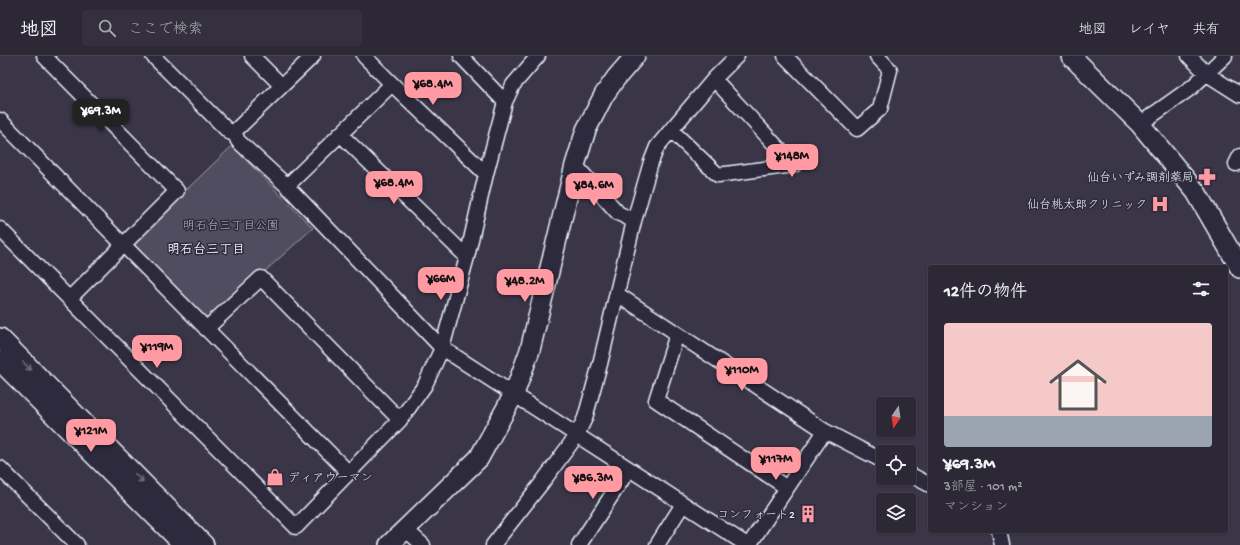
<!DOCTYPE html>
<html lang="ja">
<meta charset="utf-8">
<style>
body{margin:0;font-family:"Gochi Hand","Klee One",sans-serif;background:#34303e;color:#f1f3f6;height:100vh;display:flex;flex-direction:column;font-size:15px;white-space:nowrap}
*{box-sizing:border-box;margin:0}
p{font-size:13px;color:#a6a6ad}
.icon{flex:none;width:22px;height:22px;fill:none;stroke:currentColor;stroke-width:2;stroke-linecap:round;stroke-linejoin:round}
.map{position:relative;flex:1;overflow:hidden}
.sheet{position:absolute;left:928px;top:209px;width:300px;height:268px;display:flex;flex-direction:column;background:#2c2836;border-radius:4px;box-shadow:0 1px 3px #0004,0 0 0 1px #484451}
.sheet>*{flex:none}
.needle{width:26px;rotate:193deg}
.fabs{position:absolute;left:876px;top:341px;display:grid;gap:8px}
.fabs a{display:grid;place-items:center;width:40px;height:40px;border-radius:4px;background:#2c2836;box-shadow:0 1px 3px #0004,0 0 0 1px #484451;font-size:20px}
.price{position:absolute;translate:-50% -34px;padding:0 9px;border-radius:8px;background:#ff9aa2;color:#111;font-size:13px;line-height:26px;filter:drop-shadow(0 1px 2px #0008)}
.price::after{content:'';position:absolute;left:50%;top:24px;width:12px;height:9px;margin-left:-6px;background:inherit;clip-path:polygon(0 0,100% 0,50% 100%)}
.price.selected{background:#222;color:#fff}
ul{padding:0;list-style:none}
li{display:grid;align-content:center;gap:8px;height:212px;padding:0 16px}
li+li{border-top:1px solid #484451}
li span{display:grid;place-items:center;height:124px;border-radius:4px;color:#555}
li>.icon{margin-inline-start:auto}
span .icon{width:72px;height:72px;fill:#fffc;stroke-width:1}
li b{font-size:17px}
h2{display:flex;justify-content:space-between;align-items:center;height:48px;padding:0 16px;font-size:17px}
header{display:flex;align-items:center;gap:24px;box-sizing:border-box;height:56px;padding:0 20px;background:#2c2836;border-bottom:1px solid #484451}
header strong{font-size:19px}
nav{display:flex;gap:22px;margin-inline-start:auto;font-size:14px}
.search{width:280px;height:36px;background:#34303e;display:flex;align-items:center;gap:10px;box-sizing:border-box;padding:0 14px;border-radius:4px;color:#a6a6ad;font-size:15px}
.map>svg:first-child{display:block}
.green{fill:#504e5f;stroke:#9ca0ac}
.lines{fill:none;stroke-linecap:round;stroke-linejoin:round}
.street-casing{stroke:#e8f1f8;stroke-width:17}
.secondary-casing{stroke:#e8f1f8;stroke-width:22}
.street{stroke:#2f2a3d;stroke-width:14}
.secondary{stroke:#2f2a3d;stroke-width:19}
.oneway{stroke:#70707e}
.labels{text-anchor:middle;stroke-width:3;stroke-linejoin:round;paint-order:stroke}
.poi-label{font-size:12px;fill:#e8f1f8;stroke:#2f2a3d;text-anchor:end}
.park-label{font-size:12px;fill:#b3b8c2;stroke:#2f2a3d}
.neighbourhood-label{font-size:13px;font-weight:bold;fill:#e8f1f8;stroke:#2f2a3d}
</style>
<header>
<strong>地図</strong>
<div class="search"><svg class="icon" aria-label="search" viewBox="0 0 24 24"><circle cx="10" cy="10" r="6"/><path d="M15 15l6 6"/></svg>ここで検索</div>
<nav><a>地図</a><a>レイヤ</a><a>共有</a></nav>
</header>
<div class="map">
<svg width="1240" height="489" viewBox="0 0 1240 489">
<rect width="100%" height="100%" fill="#3a3648"/>
<filter id="ink" filterUnits="userSpaceOnUse"><feTurbulence type="fractalNoise" baseFrequency=".025" numOctaves="2"/><feDisplacementMap in="SourceGraphic" scale="8" xChannelSelector="R" yChannelSelector="G"/><feConvolveMatrix kernelMatrix="1 2 1 2 8 2 1 2 1" color-interpolation-filters="sRGB"/></filter>
<g filter="url(#ink)">
<!-- green -->
<path class="green" d="M 232,90 L 313,172 L 215,260 L 202,261 L 135,193 L 135,183 Z"/>
<g class="lines">
<!-- street casing -->
<g class="street-casing">
<path id="street" d="M 44,0 L 177,135 L 69,243
M 153,0 L 229,76 L 235,78
M 252,0 L 282,30
M 313,0 L 236,74 L 235,78 L 238,85 L 287,130 L 442,292 L 747,489
M 364,0 L 392,28 L 486,118
M 461,0 L 505,46
M 785,0 L 857,73 L 880,53 L 890,14 L 877,0
M 1189,0 L 1207,18 L 1240,39
M 0,64 L 349,417
M 1140,68 L 1192,31 L 1225,0
M 671,74 L 718,119 L 794,109 L 714,23
M 340,78 L 467,201
M 1236,108 L 1240,100
M 575,109 L 618,157 L 634,165
M 287,130 L 392,28
M 0,173 L 296,471 L 400,364 L 425,329 L 442,292 L 467,201 L 486,118 L 505,46 L 513,29 L 538,0
M 617,238 L 825,375 L 883,405
M 206,273 L 261,222 L 400,364
M 677,278 L 656,344 L 787,432
M 0,412 L 77,489
M 909,418 L 930,429
M 405,473 L 423,489
M 999,475 L 1002,489
M 493,489 L 541,428 L 577,379 L 585,362 L 600,308 L 634,165 L 651,106 L 657,91 L 671,74 L 714,23 L 737,0
M 579,489 L 629,413
M 657,489 L 683,448
M 749,489 L 825,375"/>
</g>
<!-- secondary casing -->
<g class="secondary-casing">
<path id="secondary" d="M 1071,0 L 1140,68 L 1196,136 L 1240,212
M 0,282 L 204,489
M 0,305 L 184,489
M 389,489 L 479,402 L 514,338 L 530,294 L 575,109 L 586,74 L 604,39 L 616,22 L 635,0"/>
</g>
<!-- street -->
<use href="#street" class="street"/>
<!-- secondary -->
<use href="#secondary" class="secondary"/>
</g>
<!-- one-way arrows -->
<defs><path id="oneway-shaft" d="M-6 0H5M1.5-3L5.5 0L1.5 3" fill="none" stroke-width="1.6" stroke-linecap="round" stroke-linejoin="round"/></defs>
<g class="oneway">
<use href="#oneway-shaft" transform="translate(27 310) rotate(45)"/>
<use href="#oneway-shaft" transform="translate(139 422) rotate(45)"/>
</g>
</g>
<!-- icons -->
<defs>
<g id="pharmacy-bare" transform="scale(1.38)"><path d="M-2-6h4v4h4v4h-4v4h-4v-4h-4v-4h4Z" fill="#ff9aa2" stroke="#2f2a3d" stroke-width="2.5" paint-order="stroke"/></g>
<g id="hospital-bare" transform="scale(1.38)"><path d="M-5-5h3v3.5h4V-5h3V5h-3V1.5h-4V5h-3Z" fill="#ff9aa2" stroke="#2f2a3d" stroke-width="2.5" paint-order="stroke"/></g>
<g id="shop-bare" transform="scale(1.38)"><path d="M-5-2.5h2.3a2.7 3.5 0 0 1 5.4 0H5L5.5 6h-11ZM-1.5-2.5h3a1.5 2.3 0 0 0-3 0Z" fill="#ff9aa2" stroke="#2f2a3d" stroke-width="2.5" paint-order="stroke"/></g>
<g id="building-bare" transform="scale(1.38)"><path d="M-4-6H4V6H1V3H-1V6H-4ZM-2.5-4.3h1.7v1.8h-1.7ZM.8-4.3h1.7v1.8H.8ZM-2.5-1h1.7V.8h-1.7ZM.8-1h1.7V.8H.8Z" fill="#ff9aa2" stroke="#2f2a3d" stroke-width="2.5" paint-order="stroke"/></g>
</defs>
<g fill-rule="evenodd">
<use href="#pharmacy-bare" x="1207" y="121"/>
<use href="#hospital-bare" x="1160" y="148"/>
<use href="#shop-bare" x="275" y="421"/>
<use href="#building-bare" x="808" y="458"/>
</g>
<g class="labels">
<!-- poi labels -->
<g class="poi-label">
<text x="1194" y="125">仙台いずみ調剤薬局</text>
<text x="1147" y="152">仙台桃太郎クリニック</text>
<text x="288" y="425" text-anchor="start">ディアウーマン</text>
<text x="795" y="462">コンフォート2</text>
</g>
<!-- park labels -->
<g class="park-label">
<text x="231" y="173">明石台三丁目公園</text>
</g>
<!-- neighbourhood labels -->
<g class="neighbourhood-label">
<text x="206" y="197">明石台三丁目</text>
</g>
</g>
</svg>
<div class="fabs">
<a><svg class="needle" viewBox="-14 -14 28 28"><path d="M0-13l5 13h-10z" fill="#e53935"/><path d="M0 13l5-13h-10z" fill="#a6a6ad"/></svg></a>
<a><svg class="icon" aria-label="locate" viewBox="0 0 24 24"><circle cx="12" cy="12" r="6"/><path d="M12 2v4M12 18v4M2 12h4M18 12h4"/></svg></a>
<a><svg class="icon" aria-label="layers" viewBox="0 0 24 24"><path d="M12 4l9 5-9 5-9-5zM3 14l9 5 9-5"/></svg></a>
</div>
<b class="price" style="left:433px;top:50px">¥68.4M</b>
<b class="price selected" style="left:101px;top:77px">¥69.3M</b>
<b class="price" style="left:792px;top:122px">¥148M</b>
<b class="price" style="left:394px;top:149px">¥68.4M</b>
<b class="price" style="left:594px;top:151px">¥84.6M</b>
<b class="price" style="left:441px;top:245px">¥66M</b>
<b class="price" style="left:525px;top:247px">¥48.2M</b>
<b class="price" style="left:157px;top:313px">¥119M</b>
<b class="price" style="left:742px;top:336px">¥110M</b>
<b class="price" style="left:91px;top:397px">¥121M</b>
<b class="price" style="left:776px;top:425px">¥117M</b>
<b class="price" style="left:593px;top:444px">¥86.3M</b>
<section class="sheet">
<h2>12件の物件<svg class="icon" aria-label="filters" viewBox="0 0 24 24"><path d="M4 7h16M4 17h16"/><circle cx="9" cy="7" r="2"/><circle cx="15" cy="17" r="2"/></svg></h2>
<ul>
<li><span style="background:linear-gradient(#f6c9c9 75%,#9aa5b1 0)"><svg class="icon" aria-label="home" viewBox="0 0 24 24"><path d="M3 11l9-7 9 7M6 9v11h12V9"/></svg></span><div><b>¥69.3M</b><p>3部屋 · 101 m²</p><p>マンション</p></div></li>
</ul>
</section>
</div>
